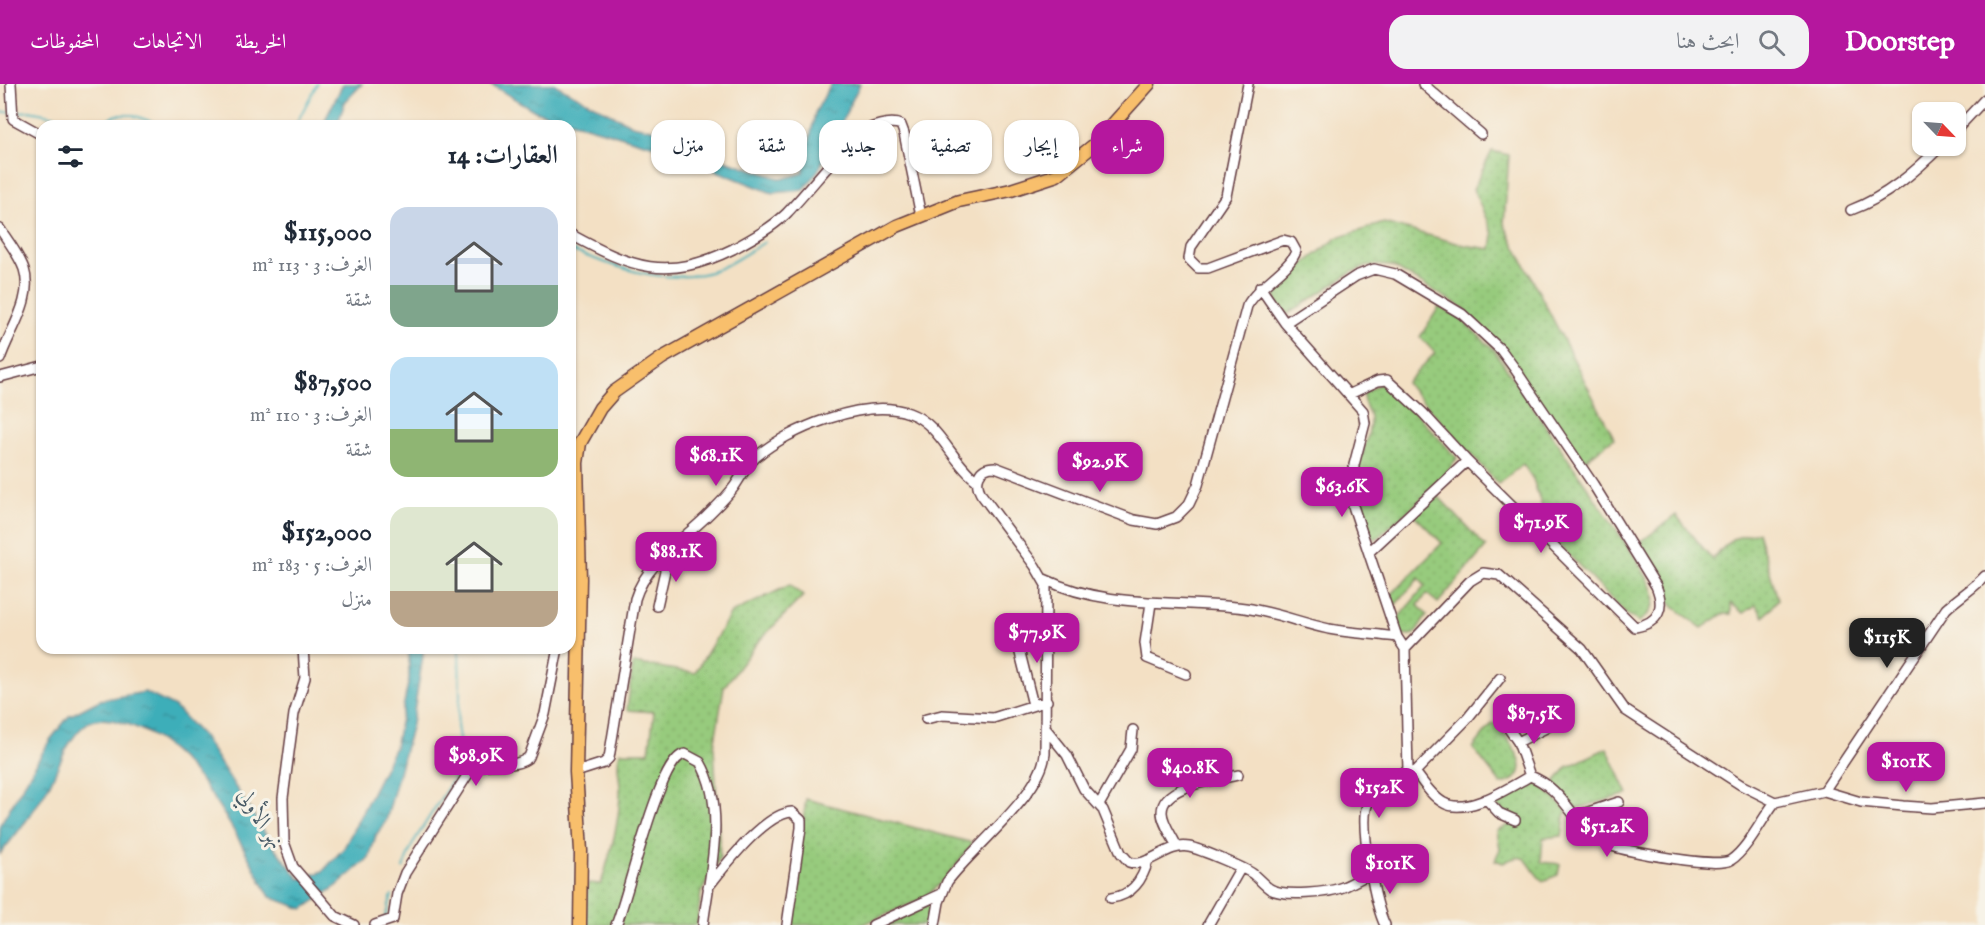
<!DOCTYPE html>
<html lang="ar">
<meta charset="utf-8">
<style>
body{margin:0;font-family:"IM FELL English",Amiri,serif;background:#f2f2f3;color:#1f2937;direction:rtl;height:100vh;display:flex;flex-direction:column;font-size:22px;white-space:nowrap}
*{box-sizing:border-box;margin:0}
p{font-size:20px;color:#747a83}
.icon{flex:none;width:33px;height:33px;fill:none;stroke:currentColor;stroke-width:2;stroke-linecap:round;stroke-linejoin:round}
.map{position:relative;flex:1;overflow:hidden;direction:ltr}
.details{position:absolute;left:36px;top:36px;width:540px;height:534px;display:flex;flex-direction:column;background:#fff;border-radius:18px;box-shadow:0 2px 4px #0004;direction:rtl}
.details>*{flex:none}
.guide{position:absolute;left:594px;top:36px;width:570px;height:54px;direction:rtl;display:flex;gap:12px}
.needle{width:39px;rotate:115deg}
.tools{position:absolute;left:1912px;top:18px;display:grid;gap:12px}
.tools a{display:grid;place-items:center;width:54px;height:54px;border-radius:12px;background:#fff;box-shadow:0 2px 4px #0004;font-size:30px}
.price{position:absolute;translate:-50% -51px;padding:0 14px;border-radius:12px;background:#b5179e;color:#fff;font-size:20px;line-height:39px;filter:drop-shadow(0 2px 3px #0008)}
.price::after{content:'';position:absolute;left:50%;top:36px;width:18px;height:14px;margin-left:-9px;background:inherit;clip-path:polygon(0 0,100% 0,50% 100%)}
.price.on{background:#222;color:#fff}
ul{padding:0;list-style:none}
li{display:flex;align-items:center;gap:18px;height:150px;padding:0 18px}
li span{display:grid;place-items:center;flex:none;width:168px;height:120px;border-radius:18px;color:#555}
li>.icon{margin-inline-start:auto}
span .icon{width:72px;height:72px;fill:#fffc;stroke-width:1}
li b{font-size:26px}
h2{display:flex;justify-content:space-between;align-items:center;height:72px;padding:0 18px;font-size:26px}
.chip{padding:0 21px;border-radius:18px;background:#fff;box-shadow:0 2px 4px #0004;font-size:21px;line-height:54px}
.chip.on{background:#b5179e;color:#fff}
header{display:flex;align-items:center;gap:36px;box-sizing:border-box;height:84px;padding:0 30px;background:#b5179e;color:#fff}
header strong{font-size:28px}
nav{display:flex;gap:33px;margin-inline-start:auto;font-size:21px}
.search{width:420px;height:54px;background:#f2f2f3;display:flex;align-items:center;gap:15px;box-sizing:border-box;padding:0 21px;border-radius:18px;color:#747a83;font-size:22px}
.map>svg:first-child{display:block}
.grass{fill:url(#grass-dots);stroke:#707554;stroke-width:1.5}
.water{fill:url(#water-ripples);stroke:#446672;stroke-width:1.5}
.lines{fill:none;stroke-linecap:round;stroke-linejoin:round}
.stream{stroke:#3eaeb9;stroke-width:2}
.minor-casing{stroke:#633c42;stroke-width:12}
.major-casing{stroke:#633c42;stroke-width:15}
.minor{stroke:#fff;stroke-width:9}
.major{stroke:#f8bf6c;stroke-width:12}
.labels{text-anchor:middle;stroke-width:6;stroke-linejoin:round;paint-order:stroke}
.water-label{font-size:22px;font-style:italic;fill:#455864;stroke:#f7f3e8}
</style>
<header>
<strong>Doorstep</strong>
<div class="search"><svg class="icon" aria-label="search" viewBox="0 0 24 24"><circle cx="10" cy="10" r="6"/><path d="M15 15l6 6"/></svg>ابحث هنا</div>
<nav><a>الخريطة</a><a>الاتجاهات</a><a>المحفوظات</a></nav>
</header>
<div class="map">
<svg width="1985" height="841" viewBox="0 0 1985 841">
<defs>
<pattern id="grass-dots" width="8" height="8" patternUnits="userSpaceOnUse" patternTransform="scale(1.5)"><rect width="8" height="8" fill="#97cb7d"/><path d="M2 2h.1M6 6h.1" fill="none" stroke="#84ae6c" stroke-width="1.8" stroke-linecap="round"/></pattern>
<pattern id="water-ripples" width="26" height="14" patternUnits="userSpaceOnUse" patternTransform="scale(1.5)"><rect width="26" height="14" fill="#3eaeb9"/><path d="M2 4q2-2 4 0t4 0M15 11q2-2 4 0t4 0" fill="none" stroke="#368d97"/></pattern>
</defs>
<rect width="100%" height="100%" fill="#f7f3e8"/>
<filter id="ink" filterUnits="userSpaceOnUse"><feTurbulence type="fractalNoise" baseFrequency=".0167" numOctaves="2"/><feDisplacementMap in="SourceGraphic" scale="12" xChannelSelector="R" yChannelSelector="G"/><feConvolveMatrix kernelMatrix="1 2 1 2 8 2 1 2 1" color-interpolation-filters="sRGB"/></filter>
<filter id="wash" filterUnits="userSpaceOnUse"><feTurbulence type="fractalNoise" baseFrequency=".008" numOctaves="4" result="noise"/><feDisplacementMap in="SourceGraphic" scale="24" xChannelSelector="R" yChannelSelector="G"/><feGaussianBlur stdDeviation="1.35" result="paint"/><feColorMatrix in="noise" values="0 0 0 0 0 0 0 0 0 0 0 0 0 0 0 0 0 1.4 0 .05"/><feComposite in="paint" operator="in"/></filter>
<g filter="url(#wash)">
<rect width="100%" height="100%" fill="#f3e0c4"/>
<!-- grass -->
<path class="grass" d="M 1492,67 L 1509,71 L 1504,140 L 1614,354 L 1583,378 L 1465,225 L 1392,182 L 1372,181 L 1352,188 L 1288,230 L 1278,220 L 1274,209 L 1281,198 L 1337,154 L 1384,139 L 1464,161 L 1491,165 L 1493,150 L 1473,105 Z
M 1439,223 L 1460,234 L 1493,265 L 1637,476 C 1650,501 1668,517 1639,538 L 1626,530 L 1539,440 L 1545,432 L 1533,395 L 1523,380 L 1498,400 L 1406,299 L 1435,269 L 1420,253 Z
M 1379,300 L 1390,301 L 1457,374 L 1442,397 L 1376,455 C 1354,447 1356,401 1359,381 C 1362,367 1371,351 1370,335 C 1370,325 1361,320 1364,309 Z
M 1437,411 L 1486,463 L 1438,519 L 1427,510 L 1418,521 L 1427,531 L 1415,550 L 1404,552 L 1397,549 L 1394,539 L 1425,502 L 1419,494 L 1390,527 L 1386,516 L 1442,459 L 1414,431 Z
M 1676,431 L 1712,475 L 1732,455 L 1758,448 L 1778,515 L 1764,533 L 1756,521 L 1744,529 L 1731,520 L 1731,530 L 1723,530 L 1702,544 L 1673,522 L 1638,460 Z
M 790,501 L 803,512 L 757,559 L 724,603 L 714,663 L 720,773 L 701,809 L 697,841 L 585,841 L 588,799 L 601,800 C 610,770 619,741 620,709 C 621,694 615,683 620,668 L 649,668 L 654,628 L 627,626 L 633,579 L 695,589 L 731,529 Z
M 1506,638 L 1504,650 C 1518,669 1535,693 1501,700 L 1473,664 L 1492,640 Z
M 1607,664 L 1628,710 L 1574,725 L 1552,702 L 1567,683 Z
M 1530,697 L 1542,702 L 1566,726 L 1562,752 L 1543,754 L 1541,778 L 1560,780 L 1558,791 L 1543,797 C 1525,783 1532,764 1503,779 L 1495,776 L 1500,765 L 1497,747 L 1511,740 L 1511,733 L 1495,721 L 1495,717 Z
M 806,715 L 973,759 L 947,793 L 924,814 L 862,841 L 789,841 Z
M 929,820 L 932,824 L 931,841 L 883,841 Z"/>
<!-- water -->
<path class="water" d="M 343,0 L 362,0 L 345,18 L 337,42 L 322,42 Z
M 490,0 L 554,0 L 632,41 L 684,52 L 725,76 L 782,95 L 803,89 L 815,29 L 831,0 L 860,0 L 819,85 L 804,106 L 772,109 L 654,62 L 535,27 Z
M 409,564 L 423,564 L 423,572 L 412,640 L 386,737 L 376,751 L 369,774 L 337,802 L 303,825 L 270,813 C 236,752 194,656 120,638 C 109,635 94,633 85,641 C 65,658 60,682 48,703 C 35,727 17,749 0,770 L 0,741 L 50,656 L 69,632 L 100,616 L 145,608 L 175,623 L 204,654 L 274,763 L 300,795 L 323,787 L 344,764 L 395,663 L 409,595 Z"/>
<g class="lines">
<!-- stream -->
<path class="stream" d="M 0,28 L 9,28
M 15,29 L 29,27 L 55,32 L 77,42 L 98,41 L 117,31 L 133,31 L 163,42
M 295,42 L 317,0
M 570,166 C 610,181 659,200 702,190 C 724,186 746,169 765,158
M 403,784 L 413,759 L 453,695 L 461,667 L 457,642 L 460,614 L 459,564
M 385,834 L 392,811"/>
</g>
</g>
<g filter="url(#ink)">
<g class="lines">
<!-- minor casing -->
<g class="minor-casing">
<path id="minor" d="M 11,0 L 13,35 L 42,51
M 1423,0 L 1481,50
M 1956,46 L 1985,15
M 1851,126 C 1886,113 1915,88 1941,62
M 0,145 C 8,157 19,171 24,185 C 34,216 9,247 0,275
M 570,150 C 632,184 666,198 733,165 C 751,155 770,145 786,130 C 811,104 833,74 860,49 C 870,43 890,36 901,41 L 904,49 L 921,132
M 1260,203 L 1285,239 L 1363,327 L 1365,339 L 1354,381 L 1353,422 L 1397,553 L 1405,565 L 1408,687
M 1285,239 L 1356,192 L 1374,185 L 1395,190 L 1462,230 L 1501,266 L 1515,285 L 1593,400 L 1656,502 C 1665,523 1660,539 1635,543 L 1467,377
M 0,293 L 42,282
M 1350,310 L 1378,297 L 1387,296 L 1423,329 L 1467,377 L 1369,468
M 1044,495 C 1109,526 1176,515 1245,524 C 1274,528 1301,539 1329,545 C 1351,549 1375,550 1397,553
M 570,509 L 580,495
M 1151,519 L 1145,559 L 1147,574 L 1186,590
M 657,522 L 669,469
M 1011,557 L 1019,565 L 1033,621
M 303,564 L 305,594 L 294,630 L 283,714 L 284,758 L 293,783 L 335,832 L 354,841
M 1405,565 L 1470,497 L 1483,489 L 1499,491 L 1582,565 L 1625,626 L 1741,701 L 1775,718
M 926,635 L 942,631 L 993,634 L 1047,617
M 1046,645 L 1067,671 L 1084,705 L 1103,726 L 1121,769 L 1129,778 C 1148,785 1166,759 1189,763 C 1200,765 1245,784 1253,790 C 1259,795 1264,801 1270,805 C 1284,813 1329,809 1343,803 C 1353,799 1362,793 1372,789
M 1509,645 L 1518,658 L 1530,692
M 1518,658 L 1546,644
M 576,688 L 604,679 L 609,674 L 635,515 C 645,481 681,457 706,433 C 716,423 726,414 734,403 C 741,393 746,382 756,373 C 788,345 866,313 909,329 C 940,340 951,377 976,396
M 1415,688 L 1467,635 L 1500,594
M 1824,707 L 1946,525 C 1959,513 1973,505 1985,492
M 1486,715 L 1499,729 L 1515,736
M 1099,721 L 1131,665 L 1133,646
M 1576,732 L 1619,718
M 1177,763 C 1173,753 1162,739 1162,728 C 1162,700 1218,696 1238,691
M 708,803 C 725,782 764,730 792,728 L 801,736 L 801,744 L 787,841
M 1111,814 C 1132,812 1143,795 1148,776
M 375,841 L 393,835 L 397,810 L 405,789 L 470,687 C 488,674 513,687 529,673 L 545,630 L 558,564
M 616,841 C 628,814 659,672 685,670 L 700,678 C 728,725 709,791 703,841
M 873,841 L 941,810
M 935,841 L 939,818 L 947,798 C 973,763 1041,711 1045,670 L 1046,501 L 1035,482 L 981,410 C 974,397 978,383 995,383 L 1134,436 L 1157,440 L 1176,433 L 1189,420 L 1198,401 L 1247,222 C 1259,200 1290,186 1296,167 L 1291,158 L 1283,156 L 1208,184 L 1198,184 L 1189,175 L 1191,163 L 1226,112 L 1248,0
M 1208,841 L 1240,785
M 1385,841 C 1375,821 1361,746 1366,725 C 1368,714 1381,703 1390,697 C 1399,691 1404,686 1415,688 C 1423,698 1432,713 1444,719 C 1467,732 1510,703 1530,692 C 1556,701 1568,726 1586,745 C 1592,750 1602,758 1609,761 C 1626,767 1717,785 1731,776 C 1747,766 1763,733 1775,718 L 1824,707 L 1861,718 L 1903,722 L 1932,724 L 1985,719"/>
</g>
<!-- major casing -->
<g class="major-casing">
<path id="major" d="M 580,841 L 581,767 L 576,688 L 580,495 L 577,379 L 580,359 L 600,324 L 614,308 L 662,274 L 897,142 L 959,117 L 1011,106 L 1057,91 L 1094,61 L 1149,0"/>
</g>
<!-- minor -->
<use href="#minor" class="minor"/>
<!-- major -->
<use href="#major" class="major"/>
</g>
</g>
<g class="labels">
<!-- water labels -->
<g class="water-label">
<text transform="translate(262 734) rotate(57)" y="8">نهر الأولي</text>
</g>
</g>
</svg>
<div class="tools">
<a><svg class="needle" viewBox="-14 -14 28 28"><path d="M0-13l5 13h-10z" fill="#e53935"/><path d="M0 13l5-13h-10z" fill="#747a83"/></svg></a>
</div>
<b class="price" style="left:716px;top:403px">$68.1K</b>
<b class="price" style="left:1100px;top:409px">$92.9K</b>
<b class="price" style="left:1342px;top:434px">$63.6K</b>
<b class="price" style="left:1541px;top:470px">$71.9K</b>
<b class="price" style="left:676px;top:499px">$88.1K</b>
<b class="price" style="left:1037px;top:580px">$77.9K</b>
<b class="price on" style="left:1887px;top:585px">$115K</b>
<b class="price" style="left:1534px;top:661px">$87.5K</b>
<b class="price" style="left:476px;top:703px">$98.9K</b>
<b class="price" style="left:1906px;top:709px">$101K</b>
<b class="price" style="left:1190px;top:715px">$40.8K</b>
<b class="price" style="left:1379px;top:735px">$152K</b>
<b class="price" style="left:1607px;top:774px">$51.2K</b>
<b class="price" style="left:1390px;top:811px">$101K</b>
<div class="guide">
<a class="chip on">شراء</a>
<a class="chip">إيجار</a>
<a class="chip">تصفية</a>
<a class="chip">جديد</a>
<a class="chip">شقة</a>
<a class="chip">منزل</a>
</div>
<section class="details">
<h2>العقارات: 14<svg class="icon" aria-label="filters" viewBox="0 0 24 24"><path d="M4 7h16M4 17h16"/><circle cx="9" cy="7" r="2"/><circle cx="15" cy="17" r="2"/></svg></h2>
<ul>
<li><span style="background:linear-gradient(#c9d6e8 65%,#7fa58c 0)"><svg class="icon" aria-label="home" viewBox="0 0 24 24"><path d="M3 11l9-7 9 7M6 9v11h12V9"/></svg></span><div><b>$115,000</b><p>الغرف: 3 · 113 m²</p><p>شقة</p></div></li>
<li><span style="background:linear-gradient(#bfe0f5 60%,#8fb573 0)"><svg class="icon" aria-label="home" viewBox="0 0 24 24"><path d="M3 11l9-7 9 7M6 9v11h12V9"/></svg></span><div><b>$87,500</b><p>الغرف: 3 · 110 m²</p><p>شقة</p></div></li>
<li><span style="background:linear-gradient(#dfe7d0 70%,#b9a48a 0)"><svg class="icon" aria-label="home" viewBox="0 0 24 24"><path d="M3 11l9-7 9 7M6 9v11h12V9"/></svg></span><div><b>$152,000</b><p>الغرف: 5 · 183 m²</p><p>منزل</p></div></li>
</ul>
</section>
</div>
